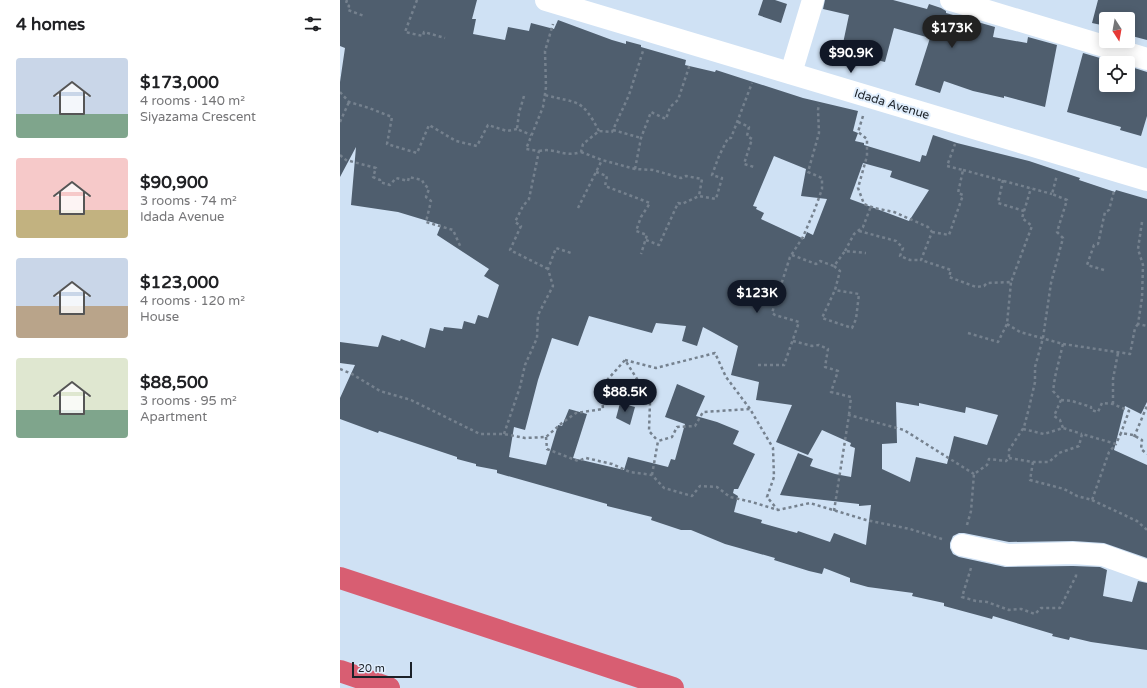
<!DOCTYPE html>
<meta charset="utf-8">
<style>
body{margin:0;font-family:"Varela Round",sans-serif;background:#f2f2f2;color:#202124;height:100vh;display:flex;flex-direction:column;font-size:15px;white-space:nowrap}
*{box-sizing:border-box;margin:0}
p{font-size:13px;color:#757577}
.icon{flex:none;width:22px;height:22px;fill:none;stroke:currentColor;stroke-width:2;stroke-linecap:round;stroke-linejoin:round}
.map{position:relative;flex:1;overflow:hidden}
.panel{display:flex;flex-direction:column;background:#fff;width:340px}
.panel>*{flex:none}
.needle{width:26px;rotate:169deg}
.tools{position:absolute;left:759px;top:12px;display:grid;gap:8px}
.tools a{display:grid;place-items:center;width:36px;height:36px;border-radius:4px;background:#fff;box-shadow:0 2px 10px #0003;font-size:20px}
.scale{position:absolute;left:12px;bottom:10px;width:60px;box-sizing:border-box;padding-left:4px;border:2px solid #1b2128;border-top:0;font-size:11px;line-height:14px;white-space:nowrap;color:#1b2128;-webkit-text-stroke:3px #e0eefd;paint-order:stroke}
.price{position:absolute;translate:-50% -34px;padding:0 9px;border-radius:14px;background:#111827;color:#fff;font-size:13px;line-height:26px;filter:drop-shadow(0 1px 2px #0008)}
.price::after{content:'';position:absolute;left:50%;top:24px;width:12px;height:9px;margin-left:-6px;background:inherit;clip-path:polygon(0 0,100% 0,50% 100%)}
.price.current{background:#222;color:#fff}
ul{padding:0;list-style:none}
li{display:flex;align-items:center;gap:12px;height:100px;padding:0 16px}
li span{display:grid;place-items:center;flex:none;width:112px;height:80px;border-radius:4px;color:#555}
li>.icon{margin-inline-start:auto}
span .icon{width:48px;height:48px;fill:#fffc;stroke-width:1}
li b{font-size:17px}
h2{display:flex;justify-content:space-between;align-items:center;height:48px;padding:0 16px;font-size:17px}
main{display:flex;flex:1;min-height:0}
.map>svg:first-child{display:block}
.building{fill:#4f5e6e;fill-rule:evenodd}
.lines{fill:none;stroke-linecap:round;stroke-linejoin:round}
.path{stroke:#75818e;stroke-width:2.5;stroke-dasharray:3 3;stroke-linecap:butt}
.minor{stroke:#fff;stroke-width:22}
.tertiary{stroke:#fff;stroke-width:22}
.motorway{stroke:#d85e72;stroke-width:22}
.labels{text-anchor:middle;stroke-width:4;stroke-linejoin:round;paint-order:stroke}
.street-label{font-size:12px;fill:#1b2128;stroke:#e0eefd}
</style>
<main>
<section class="panel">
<h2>4 homes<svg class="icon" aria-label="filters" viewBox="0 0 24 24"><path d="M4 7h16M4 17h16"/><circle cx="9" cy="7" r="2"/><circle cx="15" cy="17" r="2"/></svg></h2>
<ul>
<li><span style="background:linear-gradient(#c9d6e8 70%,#7fa58c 0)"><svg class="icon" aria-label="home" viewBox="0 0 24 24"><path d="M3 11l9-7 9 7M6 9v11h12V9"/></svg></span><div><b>$173,000</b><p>4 rooms · 140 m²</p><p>Siyazama Crescent</p></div></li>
<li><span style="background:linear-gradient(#f6c9c9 65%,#c2b280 0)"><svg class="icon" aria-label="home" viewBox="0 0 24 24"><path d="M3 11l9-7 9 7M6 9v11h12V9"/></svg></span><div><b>$90,900</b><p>3 rooms · 74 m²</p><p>Idada Avenue</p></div></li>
<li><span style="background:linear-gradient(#c9d6e8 60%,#b9a48a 0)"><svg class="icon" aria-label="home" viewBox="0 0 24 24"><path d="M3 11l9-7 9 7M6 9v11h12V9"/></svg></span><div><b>$123,000</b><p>4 rooms · 120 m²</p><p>House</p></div></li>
<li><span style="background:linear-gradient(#dfe7d0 65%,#7fa58c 0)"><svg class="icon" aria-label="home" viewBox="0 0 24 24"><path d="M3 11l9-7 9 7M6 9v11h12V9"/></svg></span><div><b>$88,500</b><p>3 rooms · 95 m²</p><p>Apartment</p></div></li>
</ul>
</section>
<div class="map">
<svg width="807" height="688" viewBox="0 0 807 688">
<rect width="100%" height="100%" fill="#cfe1f4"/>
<!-- building -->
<path class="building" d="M 0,0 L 137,0 L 132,19 L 136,19 L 133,34 L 165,40 L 168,27 L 189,31 L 191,23 L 214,29 L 218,20 L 272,40 L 286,44 L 286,41 L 301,45 L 301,47 L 346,60 L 345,65 L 375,72 L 376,70 L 463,98 L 518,111 L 513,131 L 518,133 L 515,141 L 524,143 L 524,145 L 580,162 L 582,155 L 586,156 L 593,135 L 617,143 L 689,161 L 740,178 L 739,180 L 775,192 L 776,190 L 807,199 L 807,402 L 801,414 L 785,406 L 774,450 L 807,465 L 807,558 L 764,543 L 733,541 L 669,542 L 624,533 L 619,533 L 613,536 L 610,543 L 610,548 L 613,554 L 619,557 L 665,567 L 733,566 L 760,567 L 767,570 L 763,596 L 792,602 L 798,581 L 807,583 L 807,650 L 751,642 L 730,637 L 729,640 L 712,636 L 713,634 L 653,616 L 652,619 L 604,606 L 604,603 L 572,596 L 573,593 L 528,587 L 510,582 L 510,578 L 484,568 L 482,574 L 469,571 L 434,560 L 435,558 L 385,544 L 351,530 L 341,530 L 311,520 L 312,517 L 267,506 L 267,504 L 157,473 L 157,470 L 136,466 L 136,464 L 117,459 L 117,457 L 39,431 L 38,433 L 0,419 L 0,398 L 15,365 L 0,363 L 0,342 L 38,347 L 42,335 L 60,341 L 61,339 L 85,348 L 90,328 L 103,331 L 104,327 L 122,329 L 124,321 L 135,324 L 138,315 L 148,318 L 159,285 L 144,276 L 149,269 L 97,235 L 101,225 L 58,212 L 11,205 L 16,147 L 0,177 L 0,82 L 5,48 L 0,46 ZM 434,156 L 466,169 L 461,196 L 487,199 L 473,235 L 467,232 L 464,239 L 421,219 L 424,213 L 416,209 L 417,207 L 413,206 ZM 523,163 L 552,171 L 550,177 L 589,190 L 569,221 L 510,199 ZM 249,316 L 312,333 L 316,323 L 346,326 L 342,341 L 357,346 L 363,327 L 398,346 L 391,375 L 419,382 L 416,400 L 452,405 L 436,442 L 468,455 L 482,430 L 511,443 L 510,446 L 515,448 L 511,477 L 495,474 L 470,466 L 473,459 L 458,453 L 440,495 L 519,504 L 519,506 L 531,505 L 526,545 L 494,533 L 490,542 L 458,531 L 457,533 L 421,523 L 422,520 L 394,512 L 398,496 L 393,493 L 394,489 L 398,489 L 415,454 L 393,444 L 399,431 L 377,422 L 356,416 L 365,396 L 337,384 L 325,417 L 345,424 L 335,460 L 331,459 L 328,467 L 288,457 L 284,470 L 233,458 L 247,414 L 229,409 L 222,426 L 218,425 L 206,465 L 169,457 L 174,427 L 185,430 L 198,380 L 212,338 L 238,346 ZM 556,402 L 579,406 L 579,403 L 625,413 L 626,407 L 658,415 L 647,445 L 614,436 L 607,464 L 576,457 L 570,482 L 542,469 L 542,444 L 557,443 Z
M 423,0 L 435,0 L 447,4 L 441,23 L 418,15 Z
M 485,0 L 553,0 L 587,9 L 589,4 L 601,8 L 606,11 L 606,13 L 655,27 L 653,37 L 687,43 L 688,37 L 717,45 L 705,107 L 664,96 L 664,98 L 633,91 L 604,81 L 600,93 L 575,85 L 590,38 L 554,28 L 545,62 L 525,57 L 526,53 L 502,48 L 509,15 L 483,9 Z
M 758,0 L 807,0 L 807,40 L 788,35 L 788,19 L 766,19 L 766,26 L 752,23 Z
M 743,53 L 777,63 L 766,63 L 766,85 L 788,85 L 788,66 L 807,72 L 807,116 L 801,136 L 780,130 L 781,127 L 727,112 Z
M 280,403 L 295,407 L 290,425 L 276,418 Z"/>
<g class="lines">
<!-- path -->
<path class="path" d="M 7,0 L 6,3 L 9,6 L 8,10 L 24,16
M 77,0 L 65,32 L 83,36 L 84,32 L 105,38
M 0,92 L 9,102 L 29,108 L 52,117 L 47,144 L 77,153 L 89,125 L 116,141 L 137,146 L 148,125 L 167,131 L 177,129
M 205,95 C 238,104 241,97 259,131
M 184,96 L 179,113 L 177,129 L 191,135
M 523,116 L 518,132 L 527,139 L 527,156 L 518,188 L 524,204 L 534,208 L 554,212 L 588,227 L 592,232 L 581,260 L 611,270 L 609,277 L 636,287 L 644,286 L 647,283 L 671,282 L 692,226 L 682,218 L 691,188
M 0,122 L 9,102
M 398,122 L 409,127 L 407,136 L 412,139 L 404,164 L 414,167
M 273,130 L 301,138
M 199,151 C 215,147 224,158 241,152 L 243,144 L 259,131 L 272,132 L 289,95 L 303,51
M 241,152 L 262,160 L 295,169 L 313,170 L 341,178 L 346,176 L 362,179 L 359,196
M 0,155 L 6,160 L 36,168 L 33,177 L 40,180 L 40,182 L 50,185 L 56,178 L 68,181 L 69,177 L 82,180 L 84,184 L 89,189 L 86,197 L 91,201 L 86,222 L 113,230 L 121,248
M 295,169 L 301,138 L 311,112 L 326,119 L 330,107 L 338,100 L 350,64
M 623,170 L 712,194
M 256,172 L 267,176 L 265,186 L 310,203 L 301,217 L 296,231 L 307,235 L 301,254
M 663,180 L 658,203 L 684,211
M 238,208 L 262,160
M 802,222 L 798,249 L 803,265 L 802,298 L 798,324 L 807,326
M 519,231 L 556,241 L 563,248 L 560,256 L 570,260 L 581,260
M 592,232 L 609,235 L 623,195 L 618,193 L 623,170 L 607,166 L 615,144
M 306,240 L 319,245 L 338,203 L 342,204 L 359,196 L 376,199 L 382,178 L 372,175 L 379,156 L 388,138 L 391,138 L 412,83
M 505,251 L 514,234 L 523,227 L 531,206
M 452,255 L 476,264 L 480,261 L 494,266 L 505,251 L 526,253
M 494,266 L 500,271 L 495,290 L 519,294 L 516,319 L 512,328 L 482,318 L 495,290
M 208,269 L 170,250 L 181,226 L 175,222 L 183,206 L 189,199 L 199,151 L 186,149 L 203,107 L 206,87 L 205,51 L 213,24
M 764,270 L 747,265 L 754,245 L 758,244 L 765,212 L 769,210 L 774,191
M 667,324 L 680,332 L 723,344 L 715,377 L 713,391 L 721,400 L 714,416 L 720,420 L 723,428
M 628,333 L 658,342 L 667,324 L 671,282
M 453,341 L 472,346 L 479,345 L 488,349 L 485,367 L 498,371 L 491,392 L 511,397 L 509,415
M 723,344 L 790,354 L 795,328 L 798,324
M 285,360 L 316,368 L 375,353 L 386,377 L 410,409
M 418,365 L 444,365 L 459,322 L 435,315 L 432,313 L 450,257 L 463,237 L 475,209 L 482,189 L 482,178 L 468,172 L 479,133 L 478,110 L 479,104
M 0,369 L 12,374 L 40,391 L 71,400 L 140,434 L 164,434 L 185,438 L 206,437 L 222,423 L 236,413 L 263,409 L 261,387 L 285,360 L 297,379 L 292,400 L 310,402 L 309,431 L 318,441
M 721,400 L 732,401 L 751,407 L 751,410 L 758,412 L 762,403 L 773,404 L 789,411 L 781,433
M 773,404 L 773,379 L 778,353
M 683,429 L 704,434 L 723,428 L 742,434
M 164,434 L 180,387 L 185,365 L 197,338 L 198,315 L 213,286 L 208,269 L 216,248 L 231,253
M 206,437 L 207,449 L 238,461 L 246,458 L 272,464 L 290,472 L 312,475 L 324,488 L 352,496 L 360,486 L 377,487 L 390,497 L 412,502 L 438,510 L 470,503 L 526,520 L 570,529 L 602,539
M 794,437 L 807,406
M 669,458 L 693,462 L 709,462 L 719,453 L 739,446 L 742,434 L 776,444 L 781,433 L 793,435 L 802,440 L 801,449 L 807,454
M 693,462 L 690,480 L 724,489 L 737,496 L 752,500 L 769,452 L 776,444
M 312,475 L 318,441 L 332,437 L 337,427 L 355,426 L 363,412 L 410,409 L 433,448 L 434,477 L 427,497 L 437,509
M 752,500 L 797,521 L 807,530
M 494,511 L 509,415 L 564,430 L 634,474
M 627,525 L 631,511 L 634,474 L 647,465 L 649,459 L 666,461 L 669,458 L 669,450 L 684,427 L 689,408 L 695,382 L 695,367 L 703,338 L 711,283 L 723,238 L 717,232 L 727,200 L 712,194 L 717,175
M 631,568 L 622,597 L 636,601 L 647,602 L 669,610 L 681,609 L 695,614 L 701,608 L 720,608 L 736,576 L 736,574"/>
<!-- minor -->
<path class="minor" d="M 611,0 L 807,59
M 451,73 L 473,0
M 622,545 L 668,555 L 733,553 L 763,555 L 807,571"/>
<!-- tertiary -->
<path class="tertiary" d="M 206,0 L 807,180"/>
<!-- motorway -->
<path class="motorway" d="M 0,578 L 333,688
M 0,671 L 49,688"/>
</g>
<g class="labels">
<!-- street labels -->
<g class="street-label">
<text transform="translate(552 104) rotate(17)" y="4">Idada Avenue</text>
</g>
</g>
</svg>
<div class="tools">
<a><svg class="needle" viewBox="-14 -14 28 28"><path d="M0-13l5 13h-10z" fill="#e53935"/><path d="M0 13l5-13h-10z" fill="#757577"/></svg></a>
<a><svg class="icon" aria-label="locate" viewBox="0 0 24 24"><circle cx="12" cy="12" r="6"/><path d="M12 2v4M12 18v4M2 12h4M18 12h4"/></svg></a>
</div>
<div class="scale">20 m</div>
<b class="price current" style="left:612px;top:49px">$173K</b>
<b class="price" style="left:511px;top:74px">$90.9K</b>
<b class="price" style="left:417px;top:314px">$123K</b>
<b class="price" style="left:285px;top:413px">$88.5K</b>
</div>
</main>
